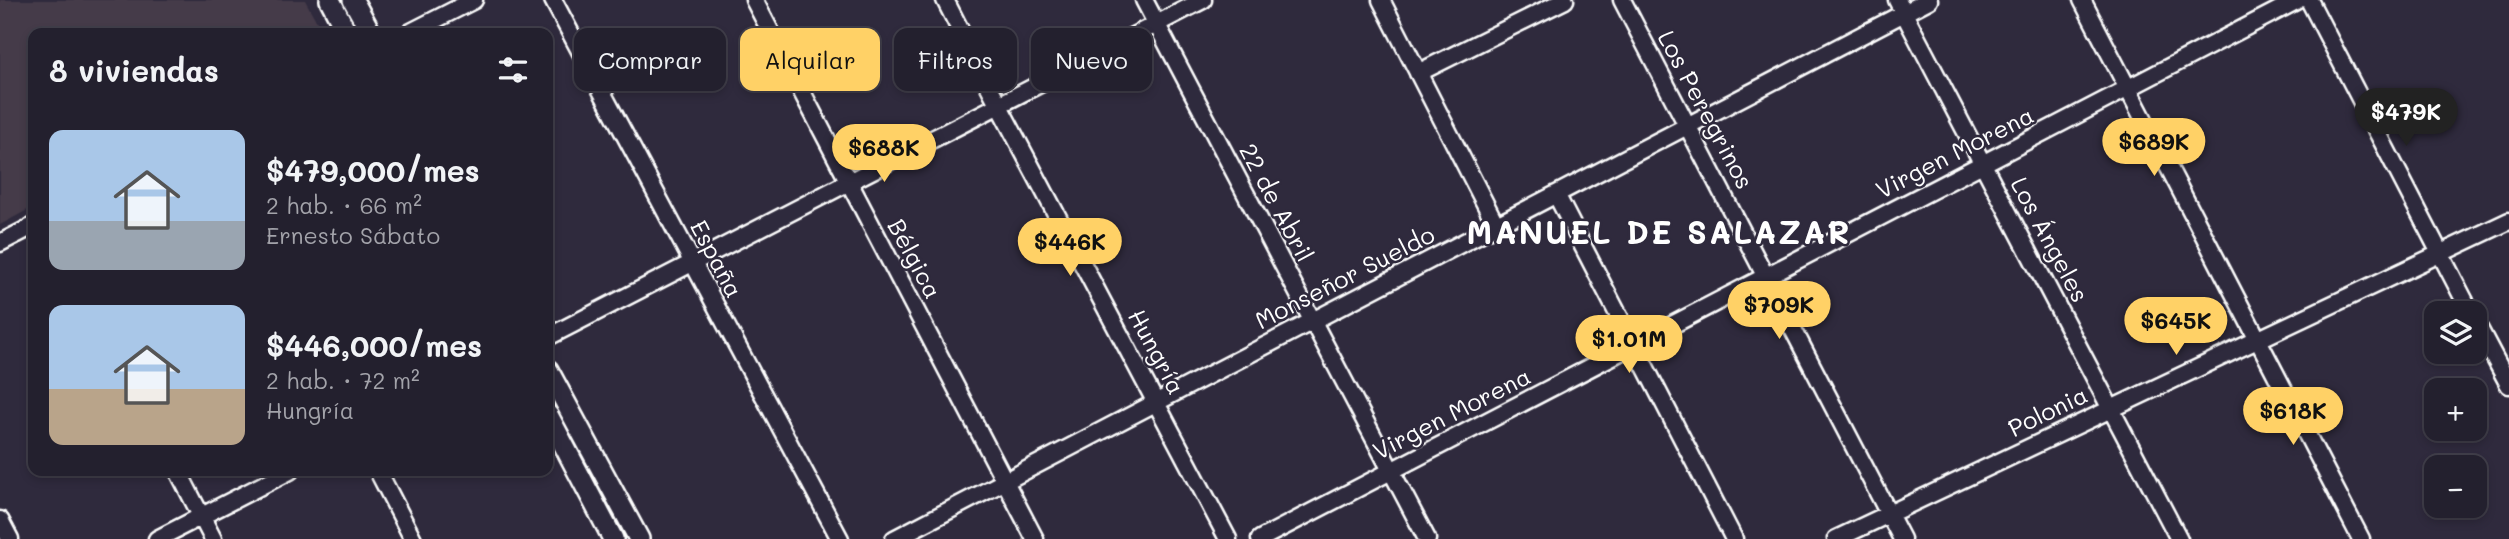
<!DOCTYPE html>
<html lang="es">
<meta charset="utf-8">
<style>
body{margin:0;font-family:Mali,sans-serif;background:#2b2836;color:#f1f3f6;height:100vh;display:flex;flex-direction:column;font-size:26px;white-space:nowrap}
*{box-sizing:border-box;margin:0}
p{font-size:23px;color:#a3a3aa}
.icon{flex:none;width:38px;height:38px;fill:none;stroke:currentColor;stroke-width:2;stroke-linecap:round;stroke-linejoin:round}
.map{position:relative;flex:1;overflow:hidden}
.side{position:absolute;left:28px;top:28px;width:525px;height:448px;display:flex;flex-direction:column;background:#23202e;border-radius:14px;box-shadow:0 4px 10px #0003,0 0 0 2px #403e4a}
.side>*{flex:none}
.top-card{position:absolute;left:574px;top:28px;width:665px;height:63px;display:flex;gap:14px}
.controls{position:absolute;left:2424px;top:301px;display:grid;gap:14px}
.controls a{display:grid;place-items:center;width:63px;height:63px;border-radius:14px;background:#23202e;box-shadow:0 4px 10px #0003,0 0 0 2px #403e4a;font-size:35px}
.price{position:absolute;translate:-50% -60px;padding:0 16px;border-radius:24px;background:#ffd166;color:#111;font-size:23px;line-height:46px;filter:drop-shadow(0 2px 4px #0008)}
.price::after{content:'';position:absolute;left:50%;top:42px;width:21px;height:16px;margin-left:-10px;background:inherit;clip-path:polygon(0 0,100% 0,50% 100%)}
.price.selected{background:#222;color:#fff}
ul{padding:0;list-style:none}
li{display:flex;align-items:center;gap:21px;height:175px;padding:0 21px}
li span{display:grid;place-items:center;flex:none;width:196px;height:140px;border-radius:14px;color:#555}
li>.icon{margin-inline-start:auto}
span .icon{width:84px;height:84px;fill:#fffc;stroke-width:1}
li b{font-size:30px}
h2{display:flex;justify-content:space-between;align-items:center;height:84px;padding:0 21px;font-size:30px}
.tag{padding:0 24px;border-radius:14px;background:#23202e;box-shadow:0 4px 10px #0003,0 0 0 2px #403e4a;font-size:24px;line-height:63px}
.tag.selected{background:#ffd166;color:#111}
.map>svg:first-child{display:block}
.built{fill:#443a48}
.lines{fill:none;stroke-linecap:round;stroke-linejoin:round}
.minor-casing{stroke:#fff;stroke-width:21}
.tertiary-casing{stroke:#fff;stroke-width:24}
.minor{stroke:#2f2a3d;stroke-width:16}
.tertiary{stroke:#2f2a3d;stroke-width:19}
.labels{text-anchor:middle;stroke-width:5;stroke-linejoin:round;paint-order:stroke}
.street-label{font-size:24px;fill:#fff;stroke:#2f2a3d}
.district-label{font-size:32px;font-weight:bold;letter-spacing:2px;fill:#fff;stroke:#2f2a3d}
</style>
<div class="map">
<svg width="2509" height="539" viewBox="0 0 2509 539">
<rect width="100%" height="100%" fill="#2f2a3d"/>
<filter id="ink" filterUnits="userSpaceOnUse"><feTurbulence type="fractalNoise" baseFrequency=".0143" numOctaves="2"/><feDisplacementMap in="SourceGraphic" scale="14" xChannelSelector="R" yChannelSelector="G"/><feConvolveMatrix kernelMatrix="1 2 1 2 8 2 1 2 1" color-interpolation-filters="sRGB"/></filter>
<g filter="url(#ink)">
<!-- built -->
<path class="built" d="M 0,0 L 305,0 L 323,33 L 33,33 L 33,207 L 0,225 Z"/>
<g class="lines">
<!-- minor casing -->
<g class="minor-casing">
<path id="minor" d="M 553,0 L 840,539
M 754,0 L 1035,539
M 945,0 L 998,104 L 1228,539
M 1144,0 L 1427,539
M 1381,0 L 1496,225
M 1622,0 L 1902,539
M 1897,0 L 2179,539
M 2082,0 L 2361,539
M 2309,0 L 2471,313
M 409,33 L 474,0
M 1418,73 L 1565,0
M 1556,194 L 1734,539
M 0,243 L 33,226
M 2474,319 L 2509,385
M 548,337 L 1203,0
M 178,471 L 213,539
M 378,471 L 413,539
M 0,520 L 10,539
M 157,539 L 290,471
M 894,539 L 1929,0
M 1260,539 L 2298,0
M 1836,539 L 2509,221"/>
</g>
<!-- tertiary casing -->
<g class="tertiary-casing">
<path id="tertiary" d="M 330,0 L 347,33
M 353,0 L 371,33
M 548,370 L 639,539
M 548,415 L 613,539"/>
</g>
<!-- minor -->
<use href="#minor" class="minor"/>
<!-- tertiary -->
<use href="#tertiary" class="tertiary"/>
</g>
</g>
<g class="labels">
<!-- street labels -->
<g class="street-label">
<text transform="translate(1705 110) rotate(62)" y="8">Los Peregrinos</text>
<text transform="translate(1955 153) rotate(-27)" y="8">Virgen Morena</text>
<text transform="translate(1276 203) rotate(62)" y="8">22 de Abril</text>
<text transform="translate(2049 240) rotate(62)" y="8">Los Ángeles</text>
<text transform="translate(716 259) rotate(62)" y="8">España</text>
<text transform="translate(914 259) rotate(62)" y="8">Bélgica</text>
<text transform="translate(1345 278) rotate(-27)" y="8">Monseñor Sueldo</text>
<text transform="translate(1156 352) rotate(62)" y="8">Hungría</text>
<text transform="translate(2048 412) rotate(-26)" y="8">Polonia</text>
<text transform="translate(1452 414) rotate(-27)" y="8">Virgen Morena</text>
</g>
<!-- district labels -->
<g class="district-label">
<text x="1659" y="244">MANUEL DE SALAZAR</text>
</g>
</g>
</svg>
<div class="controls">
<a><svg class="icon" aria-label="layers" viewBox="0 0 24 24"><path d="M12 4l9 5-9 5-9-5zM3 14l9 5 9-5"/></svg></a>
<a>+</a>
<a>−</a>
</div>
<b class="price selected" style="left:2406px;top:148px">$479K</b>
<b class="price" style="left:2154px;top:178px">$689K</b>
<b class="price" style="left:884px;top:184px">$688K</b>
<b class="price" style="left:1070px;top:278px">$446K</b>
<b class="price" style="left:1779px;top:341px">$709K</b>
<b class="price" style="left:2176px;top:357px">$645K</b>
<b class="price" style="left:1629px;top:375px">$1.01M</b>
<b class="price" style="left:2293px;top:447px">$618K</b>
<div class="top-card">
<a class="tag">Comprar</a>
<a class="tag selected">Alquilar</a>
<a class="tag">Filtros</a>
<a class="tag">Nuevo</a>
</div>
<section class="side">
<h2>8 viviendas<svg class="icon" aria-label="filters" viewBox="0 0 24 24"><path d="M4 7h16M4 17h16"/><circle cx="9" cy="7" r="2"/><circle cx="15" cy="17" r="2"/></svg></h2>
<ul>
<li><span style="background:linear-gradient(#a9c7e8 65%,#9aa5b1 0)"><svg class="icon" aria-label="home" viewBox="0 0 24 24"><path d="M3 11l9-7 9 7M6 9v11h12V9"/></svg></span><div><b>$479,000/mes</b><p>2 hab. · 66 m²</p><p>Ernesto Sábato</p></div></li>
<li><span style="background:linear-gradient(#a9c7e8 60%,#b9a48a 0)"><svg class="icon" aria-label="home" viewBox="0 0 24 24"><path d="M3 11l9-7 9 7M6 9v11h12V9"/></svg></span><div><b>$446,000/mes</b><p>2 hab. · 72 m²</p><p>Hungría</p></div></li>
</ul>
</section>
</div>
